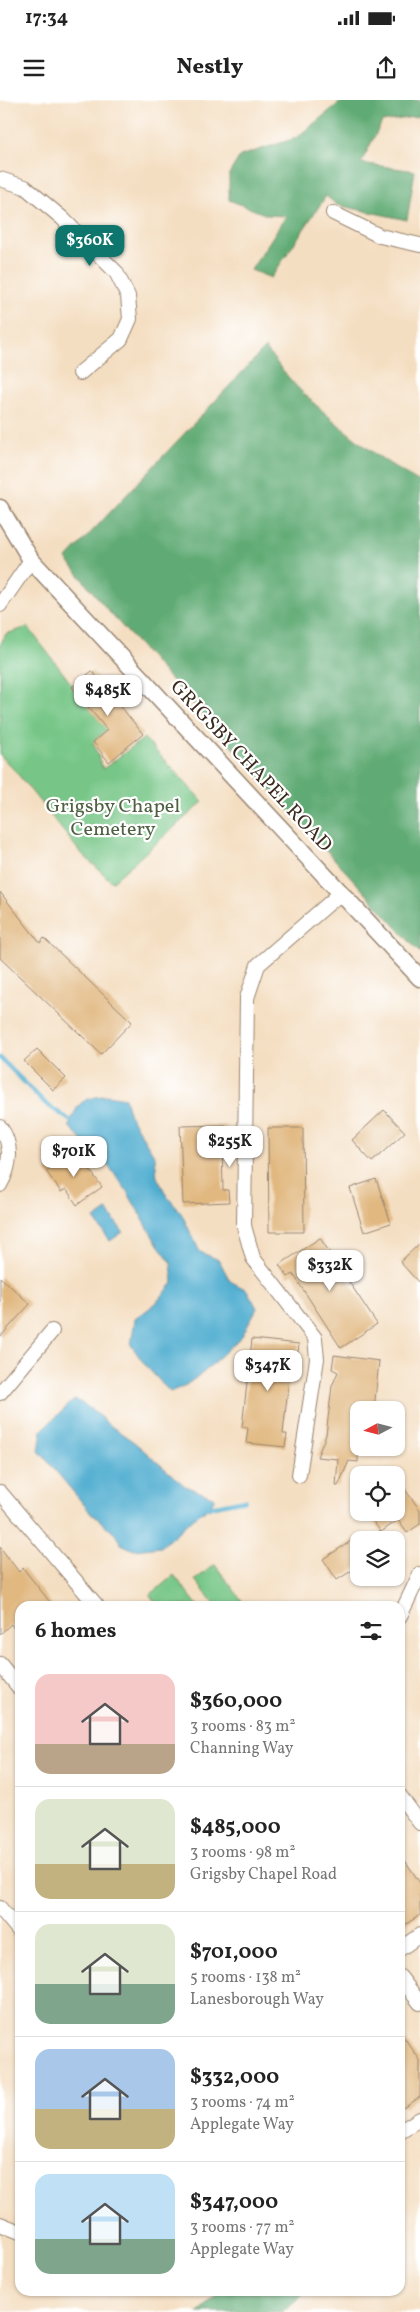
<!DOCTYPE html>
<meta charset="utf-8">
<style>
body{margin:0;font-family:Vollkorn,serif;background:#f2f2f2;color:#222;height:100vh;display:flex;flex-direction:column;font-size:19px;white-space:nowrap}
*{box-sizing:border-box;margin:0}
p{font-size:16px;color:#767676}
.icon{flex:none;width:28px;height:28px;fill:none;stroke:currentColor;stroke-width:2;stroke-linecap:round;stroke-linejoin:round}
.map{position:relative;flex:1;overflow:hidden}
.sheet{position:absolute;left:15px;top:1501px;width:390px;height:695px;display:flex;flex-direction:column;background:#fff;border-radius:15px;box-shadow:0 1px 4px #0004}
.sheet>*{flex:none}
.needle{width:32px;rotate:263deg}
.fabs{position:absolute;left:350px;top:1301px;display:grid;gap:10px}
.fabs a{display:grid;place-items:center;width:55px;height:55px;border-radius:10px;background:#fff;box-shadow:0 1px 4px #0004;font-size:25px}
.price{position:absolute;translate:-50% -42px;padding:0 11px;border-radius:10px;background:#fff;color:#222;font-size:16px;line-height:32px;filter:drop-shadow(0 1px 2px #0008)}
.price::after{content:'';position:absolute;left:50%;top:30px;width:15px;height:11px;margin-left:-8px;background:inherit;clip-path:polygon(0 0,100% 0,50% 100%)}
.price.active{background:#0f766e;color:#fff}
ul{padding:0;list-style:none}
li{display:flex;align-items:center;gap:15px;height:125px;padding:0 20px}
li+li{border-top:1px solid #e0e0e0}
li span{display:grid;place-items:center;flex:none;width:140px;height:100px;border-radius:15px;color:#555}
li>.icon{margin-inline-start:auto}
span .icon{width:60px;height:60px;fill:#fffc;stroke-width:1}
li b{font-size:21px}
h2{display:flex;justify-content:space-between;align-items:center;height:60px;padding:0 20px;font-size:21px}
.status{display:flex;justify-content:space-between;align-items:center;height:35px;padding:0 25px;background:#fff;direction:ltr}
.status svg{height:14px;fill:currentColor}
header{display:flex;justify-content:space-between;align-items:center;height:65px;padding:0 20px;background:#fff;font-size:22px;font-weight:800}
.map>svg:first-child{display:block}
.green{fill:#77c687;stroke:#597852}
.forest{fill:#61ab74;stroke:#4e6a49}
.water{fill:#51aed0;stroke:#466c77}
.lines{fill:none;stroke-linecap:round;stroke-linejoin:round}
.stream{stroke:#51aed0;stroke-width:4.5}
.building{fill:#e1b880}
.minor-casing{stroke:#988470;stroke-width:16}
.tertiary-casing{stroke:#988470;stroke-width:19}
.minor{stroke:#fff;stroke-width:14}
.tertiary{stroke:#fff;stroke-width:16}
.labels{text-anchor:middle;stroke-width:4.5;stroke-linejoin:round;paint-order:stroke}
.street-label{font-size:20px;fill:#3b2a1e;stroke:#fff}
.park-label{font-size:20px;fill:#506143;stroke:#fff}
</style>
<div class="status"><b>17:34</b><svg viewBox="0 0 49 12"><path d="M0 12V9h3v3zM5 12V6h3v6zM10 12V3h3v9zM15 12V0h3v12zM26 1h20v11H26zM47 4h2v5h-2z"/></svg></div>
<header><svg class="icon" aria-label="menu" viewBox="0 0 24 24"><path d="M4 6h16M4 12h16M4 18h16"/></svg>Nestly<svg class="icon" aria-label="share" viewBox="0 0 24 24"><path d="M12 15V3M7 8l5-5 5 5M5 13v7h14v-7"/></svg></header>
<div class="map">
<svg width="420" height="2212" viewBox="0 0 420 2212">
<rect width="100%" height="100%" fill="#fff"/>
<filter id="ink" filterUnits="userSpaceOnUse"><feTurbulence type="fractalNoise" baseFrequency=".02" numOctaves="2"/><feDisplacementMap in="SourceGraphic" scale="10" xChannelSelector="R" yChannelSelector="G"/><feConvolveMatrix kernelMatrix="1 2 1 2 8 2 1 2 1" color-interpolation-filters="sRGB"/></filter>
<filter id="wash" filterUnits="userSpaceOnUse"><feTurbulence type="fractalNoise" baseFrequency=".0096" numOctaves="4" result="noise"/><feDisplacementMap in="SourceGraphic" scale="20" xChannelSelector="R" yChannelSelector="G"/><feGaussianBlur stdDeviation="1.12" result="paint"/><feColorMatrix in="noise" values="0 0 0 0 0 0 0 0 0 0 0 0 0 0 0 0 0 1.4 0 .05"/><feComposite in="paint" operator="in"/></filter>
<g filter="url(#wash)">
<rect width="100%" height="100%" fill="#f4dec1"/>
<!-- green -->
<path class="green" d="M 28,527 L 96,616 L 114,624 L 93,642 L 103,669 L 144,638 L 203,702 L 112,782 L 80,752 L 16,672 L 0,655 L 0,545 L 6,534 Z
M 214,1465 L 215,1465 L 246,1506 L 216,1506 L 195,1480 Z
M 174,1475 L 198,1506 L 158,1506 L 150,1495 Z"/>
<!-- forest -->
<path class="forest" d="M 343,0 L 420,0 L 420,16 L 382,22 L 361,63 L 415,71 L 407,120 L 337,105 L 326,96 L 271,178 L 251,170 L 286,116 L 267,115 L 229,100 L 229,74 L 240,56 L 296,38 Z
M 265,248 C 277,262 288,279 302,292 C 337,325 377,359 420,382 L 420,853 L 110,513 L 66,459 Z
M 222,2191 L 306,2191 L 283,2212 L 198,2212 Z"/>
<!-- water -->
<path class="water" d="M 109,995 L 125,998 L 130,1016 L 155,1057 L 157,1077 L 167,1096 L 181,1113 L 200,1152 L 219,1160 L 230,1181 L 247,1190 L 257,1208 L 242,1236 L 204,1272 L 186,1285 L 170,1292 L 145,1265 L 131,1245 L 135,1219 L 155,1204 L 173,1183 L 171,1162 L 156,1142 L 125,1088 L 101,1056 L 81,1040 L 69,1026 C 79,1000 81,999 109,995 Z
M 107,1110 L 123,1132 L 110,1141 L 94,1119 Z
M 75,1299 L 94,1311 L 108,1324 L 134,1342 L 185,1386 L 215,1398 L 210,1407 L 191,1420 L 161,1447 L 134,1450 L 121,1444 L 115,1434 L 91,1413 L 39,1351 L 42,1330 Z"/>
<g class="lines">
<!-- stream -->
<path class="stream" d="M 0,958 L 46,1004 L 71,1021
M 210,1407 L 245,1400"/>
</g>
<g id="blocks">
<!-- building -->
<path class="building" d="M 92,571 L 143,634 L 109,662 L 93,642 L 107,630 L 72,587 Z
M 0,792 L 40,843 L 44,838 L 132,922 L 101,954 L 0,858 Z
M 37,949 L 66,978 L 53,990 L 24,961 Z
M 384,1010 L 405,1032 L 372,1062 L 352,1040 Z
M 226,1025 L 226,1039 L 222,1039 L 223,1090 L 228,1090 L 229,1102 L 183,1104 L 180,1026 Z
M 268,1028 L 303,1028 L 304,1132 L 269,1132 Z
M 76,1050 L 102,1087 L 77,1105 L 66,1089 L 61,1092 L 46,1071 Z
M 376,1079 L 391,1123 L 364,1132 L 350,1088 Z
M 320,1138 L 377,1224 L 341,1248 L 293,1174 L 288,1177 L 279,1165 Z
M 420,1143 L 420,1184 L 400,1162 Z
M 0,1177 L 30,1204 L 0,1237 Z
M 252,1239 L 299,1244 L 297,1260 L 291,1259 L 283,1334 L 287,1334 L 285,1347 L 246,1343 L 248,1328 L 242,1327 Z
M 334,1255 L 379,1261 L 374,1310 L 359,1310 L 358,1362 L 349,1361 L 338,1386 L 336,1386 L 338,1359 L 317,1357 L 326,1335 L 332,1286 L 338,1272 L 332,1269 Z
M 396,1377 L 420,1410 L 420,1424 L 407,1433 L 398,1420 L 381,1432 L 366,1412 L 396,1412 Z
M 359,1436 L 359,1466 L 337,1480 L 323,1459 Z
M 0,1447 L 19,1472 L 23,1468 L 53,1506 L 20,1506 L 20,1537 L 11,1524 L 0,1534 Z
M 400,1753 L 420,1783 L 420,1815 L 400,1828 Z
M 400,1932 L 420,1960 L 420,1997 L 404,2008 L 400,2002 Z"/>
</g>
</g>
<g filter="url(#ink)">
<use href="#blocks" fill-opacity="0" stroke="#988470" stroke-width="1"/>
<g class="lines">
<!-- minor casing -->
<g class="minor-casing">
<path id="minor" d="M 0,79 L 25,87 L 62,118 L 116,172 L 128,196 L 130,219 L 121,239 L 80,273
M 333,113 L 380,136 L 420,145
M 0,505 L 31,460
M 0,1027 C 13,1044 11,1066 0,1085
M 0,1293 L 52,1231
M 299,1375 L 317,1259 L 315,1238 L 253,1158 L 244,1126 L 247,898 L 258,865 L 342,792
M 0,1392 L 97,1506
M 400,1516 L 420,1474
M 0,1564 L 20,1589
M 400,1696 L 420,1723
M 0,1808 L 20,1832
M 400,1849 L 420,1835
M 400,1877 L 420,1903
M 400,2031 L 420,2019
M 0,2124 L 20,2132"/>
</g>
<!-- tertiary casing -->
<g class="tertiary-casing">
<path id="tertiary" d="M 0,408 L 31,460 L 420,878"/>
</g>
<!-- minor -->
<use href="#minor" class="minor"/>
<!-- tertiary -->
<use href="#tertiary" class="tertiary"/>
</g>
</g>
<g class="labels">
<!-- street labels -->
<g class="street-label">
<text transform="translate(252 665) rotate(47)" y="7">GRIGSBY CHAPEL ROAD</text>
</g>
<!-- park labels -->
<g class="park-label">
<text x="113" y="712">Grigsby Chapel<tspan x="113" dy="23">Cemetery</tspan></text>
</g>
</g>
</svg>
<div class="fabs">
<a><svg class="needle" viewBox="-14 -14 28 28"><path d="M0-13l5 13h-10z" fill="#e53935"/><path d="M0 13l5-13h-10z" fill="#767676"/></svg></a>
<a><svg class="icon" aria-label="locate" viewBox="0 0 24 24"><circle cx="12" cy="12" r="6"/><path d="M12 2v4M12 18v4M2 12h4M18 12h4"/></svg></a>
<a><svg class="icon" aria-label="layers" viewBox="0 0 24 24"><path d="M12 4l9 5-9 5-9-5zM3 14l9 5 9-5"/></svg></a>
</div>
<b class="price active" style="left:90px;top:167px">$360K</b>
<b class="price" style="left:108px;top:617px">$485K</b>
<b class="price" style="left:230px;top:1068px">$255K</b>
<b class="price" style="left:74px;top:1078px">$701K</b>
<b class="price" style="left:330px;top:1192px">$332K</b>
<b class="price" style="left:268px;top:1292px">$347K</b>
<section class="sheet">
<h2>6 homes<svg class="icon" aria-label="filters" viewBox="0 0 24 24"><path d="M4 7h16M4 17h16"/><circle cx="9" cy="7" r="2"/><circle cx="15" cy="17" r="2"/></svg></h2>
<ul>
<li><span style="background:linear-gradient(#f6c9c9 70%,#b9a48a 0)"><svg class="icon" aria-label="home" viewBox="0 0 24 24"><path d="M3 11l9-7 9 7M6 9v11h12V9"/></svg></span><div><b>$360,000</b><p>3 rooms · 83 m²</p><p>Channing Way</p></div></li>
<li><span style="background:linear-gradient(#dfe7d0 65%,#c2b280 0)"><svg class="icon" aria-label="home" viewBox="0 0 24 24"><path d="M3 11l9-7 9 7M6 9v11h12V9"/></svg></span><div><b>$485,000</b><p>3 rooms · 98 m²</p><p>Grigsby Chapel Road</p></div></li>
<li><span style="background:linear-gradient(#dfe7d0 60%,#7fa58c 0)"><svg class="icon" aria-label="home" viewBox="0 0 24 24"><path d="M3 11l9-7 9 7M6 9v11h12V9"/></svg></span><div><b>$701,000</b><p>5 rooms · 138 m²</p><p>Lanesborough Way</p></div></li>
<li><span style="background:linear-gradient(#a9c7e8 60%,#c2b280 0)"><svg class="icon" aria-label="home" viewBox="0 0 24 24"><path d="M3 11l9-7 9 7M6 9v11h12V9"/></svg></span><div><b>$332,000</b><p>3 rooms · 74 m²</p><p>Applegate Way</p></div></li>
<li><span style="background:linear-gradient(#bfe0f5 65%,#7fa58c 0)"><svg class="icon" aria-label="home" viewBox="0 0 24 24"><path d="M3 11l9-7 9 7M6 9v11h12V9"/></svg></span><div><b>$347,000</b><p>3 rooms · 77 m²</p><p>Applegate Way</p></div></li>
</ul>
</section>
</div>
